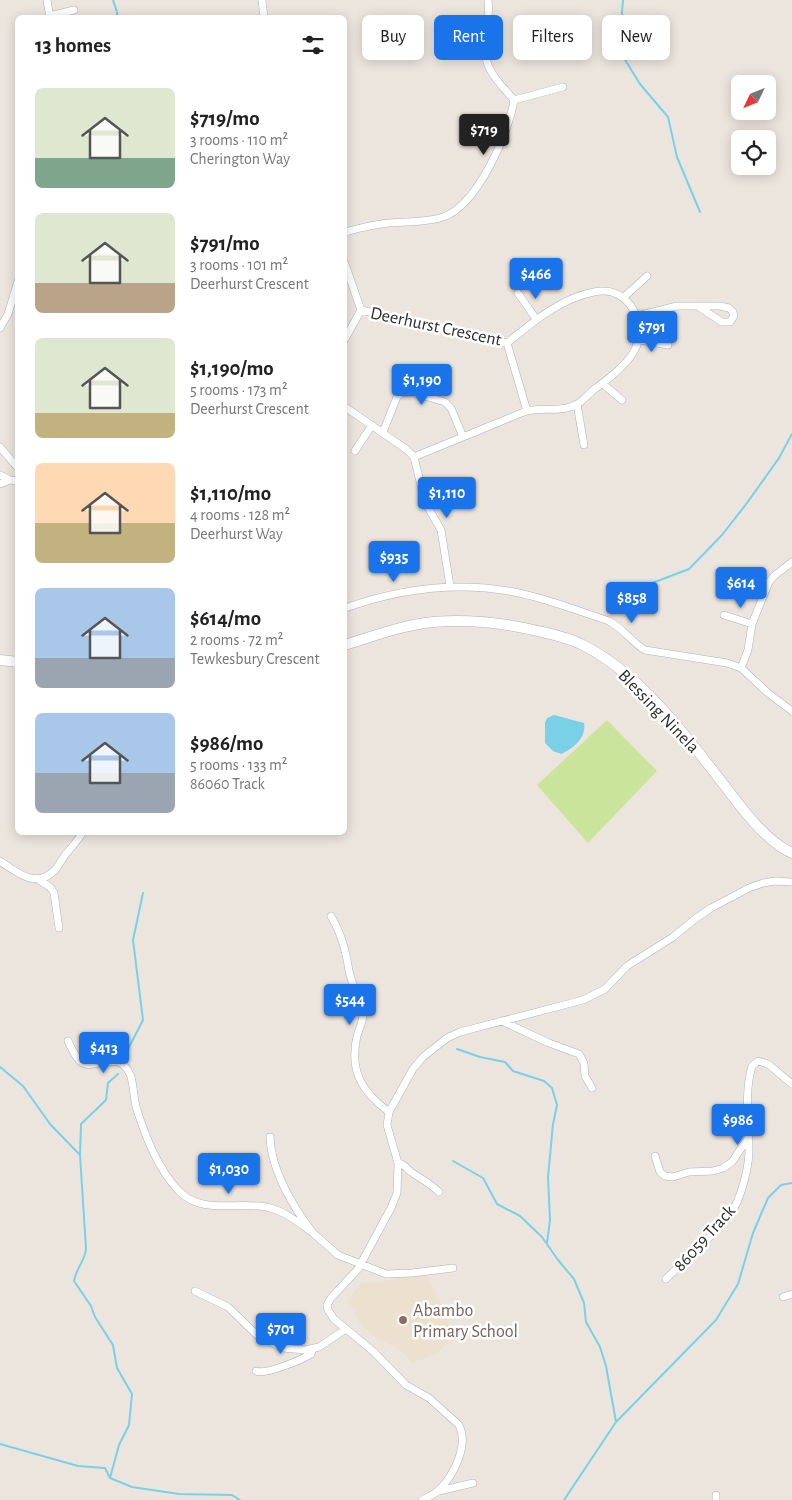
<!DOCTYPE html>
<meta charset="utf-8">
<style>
body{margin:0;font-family:"Alegreya Sans",sans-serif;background:#f6f6f6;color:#222;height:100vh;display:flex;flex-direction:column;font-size:19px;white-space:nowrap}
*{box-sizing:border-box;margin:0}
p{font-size:16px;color:#767676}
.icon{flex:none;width:28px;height:28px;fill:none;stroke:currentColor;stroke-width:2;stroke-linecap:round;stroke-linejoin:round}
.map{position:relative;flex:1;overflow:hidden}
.sheet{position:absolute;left:15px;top:15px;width:332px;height:820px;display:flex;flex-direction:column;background:#fff;border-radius:8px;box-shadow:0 2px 12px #0003}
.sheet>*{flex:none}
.banner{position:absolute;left:362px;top:15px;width:354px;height:45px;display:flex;gap:10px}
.needle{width:32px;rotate:227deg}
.buttons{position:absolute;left:731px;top:75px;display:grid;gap:10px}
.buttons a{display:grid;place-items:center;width:45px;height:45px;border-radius:8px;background:#fff;box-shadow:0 2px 12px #0003;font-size:25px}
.price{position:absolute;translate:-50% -42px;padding:0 11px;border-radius:5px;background:#1a73e8;color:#fff;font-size:16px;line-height:32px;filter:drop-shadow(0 1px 2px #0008)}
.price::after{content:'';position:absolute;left:50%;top:30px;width:15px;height:11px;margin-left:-8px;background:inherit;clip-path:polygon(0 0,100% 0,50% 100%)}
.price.active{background:#222;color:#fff}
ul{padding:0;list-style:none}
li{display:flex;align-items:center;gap:15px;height:125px;padding:0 20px}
li span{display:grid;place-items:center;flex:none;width:140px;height:100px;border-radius:8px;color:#555}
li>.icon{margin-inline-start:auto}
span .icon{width:60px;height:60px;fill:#fffc;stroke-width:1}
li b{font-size:21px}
h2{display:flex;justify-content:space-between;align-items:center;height:60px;padding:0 20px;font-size:21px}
.pill{padding:0 18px;border-radius:8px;background:#fff;box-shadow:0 2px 12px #0003;font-size:18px;line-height:45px}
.pill.active{background:#1a73e8;color:#fff}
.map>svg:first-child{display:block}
.education{fill:#ece1cf}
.pitch{fill:#cae59b}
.water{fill:#79d0e7}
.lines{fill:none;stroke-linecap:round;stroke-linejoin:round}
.stream{stroke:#79d0e7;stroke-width:2}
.street-casing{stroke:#afb1bb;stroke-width:8}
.secondary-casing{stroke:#afb1bb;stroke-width:11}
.street{stroke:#fff;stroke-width:7}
.secondary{stroke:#fff;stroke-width:10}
.education-dot{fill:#8d6e63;stroke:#fff;stroke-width:2}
.labels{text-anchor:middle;stroke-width:5;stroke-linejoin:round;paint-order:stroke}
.street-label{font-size:18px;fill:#2b2b2b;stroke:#fff}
.education-label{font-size:18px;fill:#785e54;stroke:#fff;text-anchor:start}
</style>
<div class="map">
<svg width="792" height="1500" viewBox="0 0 792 1500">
<rect width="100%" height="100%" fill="#ece5de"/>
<!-- education -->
<path class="education" d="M 426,1273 L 440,1303 L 447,1313 L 450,1329 L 450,1341 L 436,1354 L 412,1363 L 405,1354 L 397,1348 L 377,1339 L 361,1325 L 354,1315 L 355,1311 L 348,1301 L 361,1283 L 385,1281 Z"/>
<!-- pitch -->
<path class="pitch" d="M 607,720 L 657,771 L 588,843 L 537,785 Z"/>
<!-- water -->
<path class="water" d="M 554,715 L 584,723 C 587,737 573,749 561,754 L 553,751 L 545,743 L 545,723 L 547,718 Z"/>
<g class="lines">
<!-- stream -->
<path class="stream" d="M 113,0 L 117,12 L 117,18
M 623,0 L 619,50 L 640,84 L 668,117 L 677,157 L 700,212
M 618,596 L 689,569 L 722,535 L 747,503 L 779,458 L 792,434
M 457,1049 L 480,1057 L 505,1062 L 513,1071 L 544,1081 L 552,1088 L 557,1105 L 553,1124 L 548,1177 L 550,1220 L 547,1243
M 124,1057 L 143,1020 L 133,940 L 143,893
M 0,1067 L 23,1086 L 50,1124 L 80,1155
M 453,1161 L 483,1178 L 497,1204 L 520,1216 L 542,1237 L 558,1260 L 574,1279 L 584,1303 L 586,1322 L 600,1347 L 606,1366 L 616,1422
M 0,1444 L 78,1466 L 105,1468 L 110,1478 L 132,1487 L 179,1494 L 232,1495 L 240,1500
M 110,1478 L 119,1445 L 129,1425 L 132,1394 L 117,1368 L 113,1345 L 95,1317 L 91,1306 L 74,1281 C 76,1268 85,1261 86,1249 L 80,1155 L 81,1124 L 106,1100 L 108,1083 L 118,1074
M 564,1500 L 616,1422 L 716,1320 L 738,1284 L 753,1233 L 768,1198 L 781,1185 L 792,1183"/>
<!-- street casing -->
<g class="street-casing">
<path id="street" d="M 47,0 L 50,18
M 262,0 L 264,18
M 50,16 L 74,10
M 514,100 L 563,87
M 345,232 C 360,228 375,224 390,223 C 407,221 426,223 443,217 C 477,206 509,133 514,100 C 505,89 491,76 487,62 C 481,42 491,20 488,0
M 345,264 L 361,310
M 518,293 L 536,319
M 623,298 L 647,276
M 361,310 L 507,343 C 533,322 561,298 594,292 C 609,289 622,294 631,306 C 655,343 624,367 596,388 C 590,392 585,399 579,403 C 564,413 543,407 527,411 C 515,415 503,421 492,425 C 466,436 440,446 414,457
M 637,316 L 677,306 L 720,306 L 729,308 L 733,312 L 734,316 L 730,322 L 722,322 L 699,307
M 0,328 L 8,314 L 18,281
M 345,339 L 361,310
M 640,340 L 668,345
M 507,343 L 527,411
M 603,384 L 622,400
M 577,404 L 584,445
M 345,407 L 406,449 L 414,457 L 425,502 L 441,530 L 450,586
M 383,432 L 397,397 L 401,393 L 411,392 L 445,402 L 451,408 L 463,437
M 0,447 L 18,468
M 355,451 L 372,425
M 0,475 L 10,480 L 18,481
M 420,483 L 452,481
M 0,484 L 10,480
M 345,608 C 399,589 457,581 514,592 C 546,598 578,611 609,621 C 623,628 631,642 645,650 L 727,663 L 741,668 L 768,693 L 792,711
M 724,615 L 752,624
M 741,668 L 748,650 L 752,624 L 769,582 L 774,576 L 792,562
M 0,861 C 17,873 37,889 55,870 C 59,865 62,859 66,854 C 72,847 78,840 83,832
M 39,880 L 50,887 L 54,893 L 59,928
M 331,916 C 338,928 343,941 346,955 C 348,962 348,970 351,978 C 354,990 361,1001 363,1014 C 363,1022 359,1029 357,1036 C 349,1071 362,1092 389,1112
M 502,1021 L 549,1043 L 579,1054 L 584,1063 L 585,1076 L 592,1088
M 68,1041 C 85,1079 88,1059 119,1062 C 137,1072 131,1093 137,1110 C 146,1138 158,1169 179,1191 C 203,1216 240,1200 270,1208 C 286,1212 299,1223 313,1233 C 293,1207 271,1170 270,1137
M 655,1156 L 660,1172 L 665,1176 L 673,1177 L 689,1172 L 713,1171 L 723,1168 L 732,1162 L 748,1138
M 398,1163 C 405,1164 406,1168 411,1172 C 421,1179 430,1183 439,1192
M 313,1233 L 338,1255 L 386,1274 L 412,1273 L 453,1268
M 666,1279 C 686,1259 715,1235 731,1213 C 741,1199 749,1167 749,1150 C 749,1121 744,1094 752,1066 L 758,1061 L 768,1064 L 792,1084
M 195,1291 L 228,1307 L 258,1336 L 283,1348 L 305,1350 L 319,1347 L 346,1329
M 783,1297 L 792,1294
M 256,1371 C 266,1375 301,1360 311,1354 L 313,1349
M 439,1491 L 473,1483
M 716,1495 L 716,1500
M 422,1500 C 428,1497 435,1494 439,1490 C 454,1475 469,1445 459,1425 L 429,1398 L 406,1385 L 374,1352 L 334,1319 L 328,1310 L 327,1305 L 331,1298 L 358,1269 L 391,1208 L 397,1193 L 398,1163 L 387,1125 L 389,1112 L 413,1069 L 423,1057 L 447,1038 L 460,1032 L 583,1000 L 605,989 L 627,966 L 673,937 L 695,919 L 711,908 L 749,888 L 763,883 L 775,881 L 792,882"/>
</g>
<!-- secondary casing -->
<g class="secondary-casing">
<path id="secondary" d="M 345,645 C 373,636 403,625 433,622 C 470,619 506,623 542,632 C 556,635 572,639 585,646 C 634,672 673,719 707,763 C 730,791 759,838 792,853
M 0,660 L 18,662"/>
</g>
<!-- street -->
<use href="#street" class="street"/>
<!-- secondary -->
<use href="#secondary" class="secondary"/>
</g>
<!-- markers -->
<circle class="education-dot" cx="403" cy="1320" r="5"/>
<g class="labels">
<!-- street labels -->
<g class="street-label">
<text transform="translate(436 326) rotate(12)" y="6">Deerhurst Crescent</text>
<text transform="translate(659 711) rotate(46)" y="6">Blessing Ninela</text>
<text transform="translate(704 1238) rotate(-48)" y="6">86059 Track</text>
</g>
<!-- education labels -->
<g class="education-label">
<text x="413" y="1316">Abambo<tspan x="413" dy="21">Primary School</tspan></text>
</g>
</g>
</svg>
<div class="buttons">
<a><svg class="needle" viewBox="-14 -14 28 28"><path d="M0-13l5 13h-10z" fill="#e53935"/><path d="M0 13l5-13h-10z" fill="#767676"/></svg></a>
<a><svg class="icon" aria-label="locate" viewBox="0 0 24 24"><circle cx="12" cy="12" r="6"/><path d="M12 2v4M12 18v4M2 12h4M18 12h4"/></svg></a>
</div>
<b class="price active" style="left:484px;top:156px">$719</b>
<b class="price" style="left:536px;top:300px">$466</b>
<b class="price" style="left:652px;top:353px">$791</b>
<b class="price" style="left:422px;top:406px">$1,190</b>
<b class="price" style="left:447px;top:519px">$1,110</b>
<b class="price" style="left:394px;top:583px">$935</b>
<b class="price" style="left:741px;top:609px">$614</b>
<b class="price" style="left:632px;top:624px">$858</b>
<b class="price" style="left:350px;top:1026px">$544</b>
<b class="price" style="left:104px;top:1074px">$413</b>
<b class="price" style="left:738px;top:1146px">$986</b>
<b class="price" style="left:229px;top:1195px">$1,030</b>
<b class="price" style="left:281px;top:1355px">$701</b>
<div class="banner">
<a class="pill">Buy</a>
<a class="pill active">Rent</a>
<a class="pill">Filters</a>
<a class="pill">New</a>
</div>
<section class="sheet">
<h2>13 homes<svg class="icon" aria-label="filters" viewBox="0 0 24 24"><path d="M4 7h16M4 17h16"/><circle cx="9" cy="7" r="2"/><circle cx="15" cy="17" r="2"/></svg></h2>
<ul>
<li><span style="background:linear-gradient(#dfe7d0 70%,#7fa58c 0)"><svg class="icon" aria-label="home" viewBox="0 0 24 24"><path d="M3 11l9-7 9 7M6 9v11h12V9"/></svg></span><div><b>$719/mo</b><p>3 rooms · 110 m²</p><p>Cherington Way</p></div></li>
<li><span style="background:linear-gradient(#dfe7d0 70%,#b9a48a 0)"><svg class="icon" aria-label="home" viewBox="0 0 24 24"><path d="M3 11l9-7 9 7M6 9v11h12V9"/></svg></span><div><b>$791/mo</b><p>3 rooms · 101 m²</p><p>Deerhurst Crescent</p></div></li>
<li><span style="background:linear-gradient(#dfe7d0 75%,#c2b280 0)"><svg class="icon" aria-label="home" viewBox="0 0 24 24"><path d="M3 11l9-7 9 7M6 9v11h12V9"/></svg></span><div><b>$1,190/mo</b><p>5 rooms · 173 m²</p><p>Deerhurst Crescent</p></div></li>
<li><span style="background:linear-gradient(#ffd9b3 60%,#c2b280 0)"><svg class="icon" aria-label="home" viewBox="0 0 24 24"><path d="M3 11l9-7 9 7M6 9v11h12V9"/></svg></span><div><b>$1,110/mo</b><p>4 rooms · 128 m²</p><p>Deerhurst Way</p></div></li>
<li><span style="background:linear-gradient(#a9c7e8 70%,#9aa5b1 0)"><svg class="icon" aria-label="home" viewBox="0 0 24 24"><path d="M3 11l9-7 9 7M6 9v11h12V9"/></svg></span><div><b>$614/mo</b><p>2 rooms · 72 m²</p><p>Tewkesbury Crescent</p></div></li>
<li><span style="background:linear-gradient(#a9c7e8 60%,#9aa5b1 0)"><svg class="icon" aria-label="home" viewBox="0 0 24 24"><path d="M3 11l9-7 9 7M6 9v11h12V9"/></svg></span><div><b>$986/mo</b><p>5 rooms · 133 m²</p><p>86060 Track</p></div></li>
</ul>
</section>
</div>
